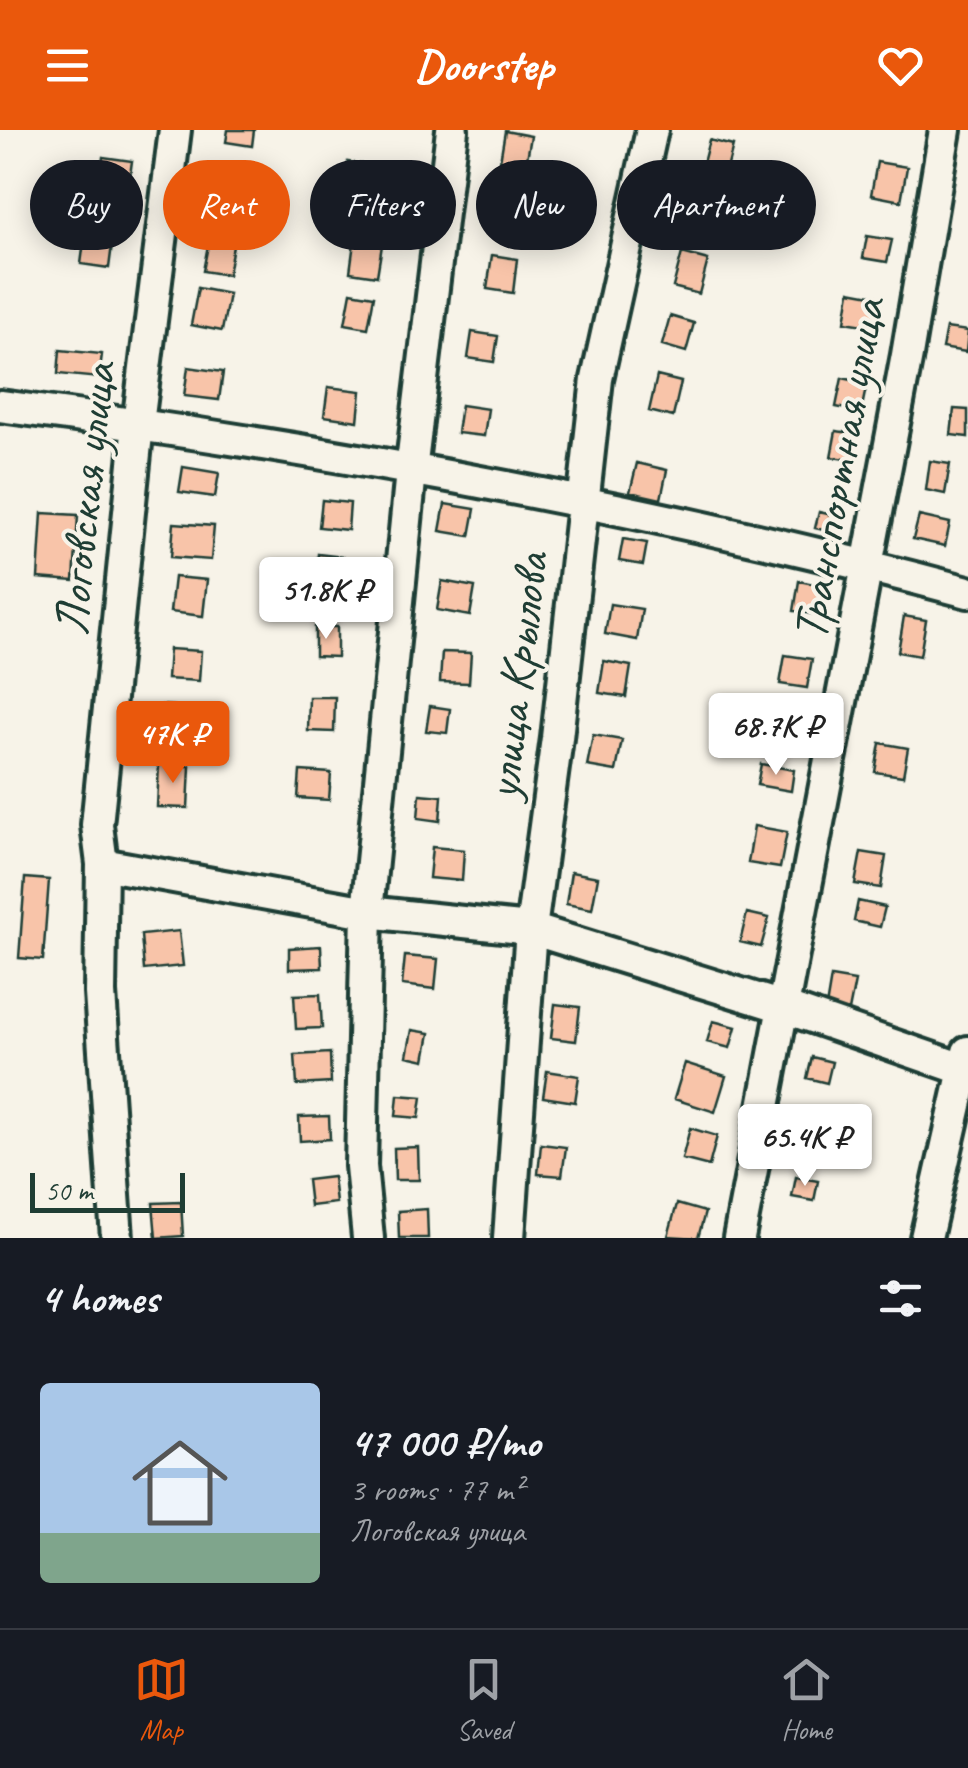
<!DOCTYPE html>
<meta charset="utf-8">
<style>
body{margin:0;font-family:Caveat,sans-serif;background:#20242c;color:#f1f3f6;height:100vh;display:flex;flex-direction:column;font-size:38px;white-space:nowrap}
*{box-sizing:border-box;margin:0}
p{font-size:32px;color:#9ea1a6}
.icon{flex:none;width:55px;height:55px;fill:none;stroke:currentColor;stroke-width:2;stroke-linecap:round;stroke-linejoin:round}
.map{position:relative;height:1108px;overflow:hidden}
.sheet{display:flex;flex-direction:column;background:#171b24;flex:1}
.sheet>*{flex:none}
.guide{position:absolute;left:30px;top:30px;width:910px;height:90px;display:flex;gap:20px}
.scale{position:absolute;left:30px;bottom:25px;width:155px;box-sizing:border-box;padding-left:10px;border:5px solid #1f3d34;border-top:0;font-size:28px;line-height:35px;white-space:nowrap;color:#1f3d34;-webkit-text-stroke:8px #f7f3e8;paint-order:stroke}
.price{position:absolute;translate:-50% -85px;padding:0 22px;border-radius:10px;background:#fff;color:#222;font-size:32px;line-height:65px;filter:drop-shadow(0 2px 5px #0008)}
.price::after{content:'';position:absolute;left:50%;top:60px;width:30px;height:22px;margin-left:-15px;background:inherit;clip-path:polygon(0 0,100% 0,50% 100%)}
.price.current{background:#ea580c;color:#fff}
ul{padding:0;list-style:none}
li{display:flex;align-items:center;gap:30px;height:250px;padding:0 40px}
li span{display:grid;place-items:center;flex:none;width:280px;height:200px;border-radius:10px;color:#555}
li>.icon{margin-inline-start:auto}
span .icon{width:120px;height:120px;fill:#fffc;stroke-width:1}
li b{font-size:42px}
h2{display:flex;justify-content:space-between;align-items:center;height:120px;padding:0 40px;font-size:42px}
.tag{padding:0 35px;border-radius:45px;background:#171b24;box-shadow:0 5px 25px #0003;font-size:35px;line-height:90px}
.tag.current{background:#ea580c;color:#fff}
header{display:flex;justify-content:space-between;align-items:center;height:130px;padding:0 40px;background:#ea580c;color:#fff;font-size:45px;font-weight:800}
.dock{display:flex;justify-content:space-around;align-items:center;height:140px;border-top:2px solid #363941;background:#171b24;font-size:28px;color:#9ea1a6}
.dock a{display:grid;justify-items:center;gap:5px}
.dock .current{color:#ea580c}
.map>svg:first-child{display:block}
.building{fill:#f8c4a9;stroke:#1f3d34;stroke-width:2.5}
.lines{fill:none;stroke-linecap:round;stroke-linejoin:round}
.minor-casing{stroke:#1f3d34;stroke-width:38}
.minor{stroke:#f7f3e8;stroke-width:30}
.labels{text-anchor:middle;stroke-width:8;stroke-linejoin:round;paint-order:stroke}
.street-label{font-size:50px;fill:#1f3d34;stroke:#f7f3e8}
</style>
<header><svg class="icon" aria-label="menu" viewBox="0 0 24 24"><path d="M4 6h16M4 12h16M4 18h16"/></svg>Doorstep<svg class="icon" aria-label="heart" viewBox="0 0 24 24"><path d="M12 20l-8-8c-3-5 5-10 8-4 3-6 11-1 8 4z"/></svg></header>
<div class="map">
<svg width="968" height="1108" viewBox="0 0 968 1108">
<rect width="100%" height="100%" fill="#f7f3e8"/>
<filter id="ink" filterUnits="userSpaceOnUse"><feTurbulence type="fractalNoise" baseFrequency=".01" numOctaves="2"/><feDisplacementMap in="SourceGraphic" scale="20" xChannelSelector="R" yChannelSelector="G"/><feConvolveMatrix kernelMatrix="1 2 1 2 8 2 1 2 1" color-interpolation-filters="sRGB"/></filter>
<g filter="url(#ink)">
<!-- building -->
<path class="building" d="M 228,0 L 254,0 L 252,16 L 226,12 Z
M 505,1 L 531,6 L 526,35 L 500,31 Z
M 709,10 L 733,16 L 726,43 L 702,37 Z
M 103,27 L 132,31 L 127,67 L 98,63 Z
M 348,32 L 385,37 L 382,63 L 345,57 Z
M 877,32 L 907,37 L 901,71 L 871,65 Z
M 218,39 L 244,44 L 239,74 L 213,69 Z
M 491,54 L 520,60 L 516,82 L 487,76 Z
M 692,71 L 723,80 L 715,108 L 684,99 Z
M 85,104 L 113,107 L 109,138 L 81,134 Z
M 355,105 L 383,109 L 377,146 L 350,142 Z
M 867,106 L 892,110 L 887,132 L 863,128 Z
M 209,110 L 233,115 L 228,145 L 203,141 Z
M 682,123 L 708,130 L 699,164 L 673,157 Z
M 492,125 L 517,129 L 513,163 L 487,159 Z
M 198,158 L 229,164 L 222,201 L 191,195 Z
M 850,161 L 882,167 L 877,197 L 845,192 Z
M 351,162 L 374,166 L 368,198 L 345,194 Z
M 670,186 L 694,193 L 686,222 L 662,215 Z
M 946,198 L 968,201 L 966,222 L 942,218 Z
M 472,202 L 498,206 L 494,232 L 468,228 Z
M 60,220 L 102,224 L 99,248 L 58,244 Z
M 188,237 L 223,242 L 219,270 L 184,266 Z
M 657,246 L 681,252 L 673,287 L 649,281 Z
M 842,248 L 867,253 L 861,282 L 836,277 Z
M 328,257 L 361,261 L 358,291 L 324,286 Z
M 461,275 L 488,279 L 484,306 L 457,303 Z
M 954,279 L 968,280 L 968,307 L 951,305 Z
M 836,301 L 858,304 L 854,330 L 831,327 Z
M 930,331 L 950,334 L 945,364 L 926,360 Z
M 637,333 L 667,340 L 661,369 L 630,362 Z
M 183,337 L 219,343 L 215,367 L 179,362 Z
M 322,370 L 350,373 L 348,400 L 319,397 Z
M 445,374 L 475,379 L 470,406 L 440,401 Z
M 819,382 L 841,387 L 837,403 L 815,398 Z
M 42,383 L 78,385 L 74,451 L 38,448 Z
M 919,386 L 950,393 L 945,416 L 913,409 Z
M 174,393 L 214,396 L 211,430 L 171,427 Z
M 623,409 L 647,413 L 643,435 L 619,431 Z
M 318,424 L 344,427 L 340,472 L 313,470 Z
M 174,447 L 207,450 L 203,486 L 170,482 Z
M 442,451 L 475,457 L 470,486 L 437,480 Z
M 799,451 L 824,456 L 819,485 L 794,481 Z
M 610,474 L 642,479 L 637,510 L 605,504 Z
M 904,486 L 926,490 L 920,526 L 898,522 Z
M 315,497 L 337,497 L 337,527 L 315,526 Z
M 169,519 L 201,521 L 199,551 L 167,549 Z
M 442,522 L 471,523 L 469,553 L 440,552 Z
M 785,525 L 812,529 L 807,558 L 780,554 Z
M 604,531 L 631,536 L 626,567 L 599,563 Z
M 309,567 L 335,567 L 334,602 L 308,601 Z
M 775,570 L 805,576 L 799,611 L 769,606 Z
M 162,575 L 197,578 L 195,607 L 160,605 Z
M 430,576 L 450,579 L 447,603 L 426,601 Z
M 593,605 L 622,610 L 616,641 L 587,636 Z
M 880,613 L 908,618 L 903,646 L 875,642 Z
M 159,634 L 190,636 L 188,678 L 157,677 Z
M 761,634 L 794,640 L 791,661 L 757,655 Z
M 300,641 L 331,643 L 329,670 L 298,668 Z
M 420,664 L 442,666 L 440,691 L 418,688 Z
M 754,696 L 787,702 L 780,738 L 748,733 Z
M 432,717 L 464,720 L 462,751 L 429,748 Z
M 861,722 L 886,726 L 881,758 L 855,754 Z
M 571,742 L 598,747 L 592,779 L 566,774 Z
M 25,748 L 49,750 L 43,830 L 19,828 Z
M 858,771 L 885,777 L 880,797 L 854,791 Z
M 747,783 L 769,788 L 761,817 L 740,812 Z
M 179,801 L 183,836 L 144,840 L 141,805 Z
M 321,816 L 322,838 L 289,839 L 289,818 Z
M 405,826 L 438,829 L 435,859 L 402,855 Z
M 831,847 L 855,851 L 849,881 L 826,877 Z
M 320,864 L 322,898 L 296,899 L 294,865 Z
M 555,874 L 580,877 L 576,911 L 551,908 Z
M 713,891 L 736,897 L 730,918 L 707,912 Z
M 412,900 L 430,903 L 425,930 L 407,926 Z
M 330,923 L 331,953 L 297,955 L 295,925 Z
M 812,927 L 832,932 L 827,953 L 807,948 Z
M 685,933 L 726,946 L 715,982 L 674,969 Z
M 547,941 L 579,946 L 575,972 L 543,967 Z
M 398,965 L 422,967 L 419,988 L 396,986 Z
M 329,986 L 330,1009 L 300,1011 L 299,987 Z
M 800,989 L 824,995 L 818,1019 L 794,1013 Z
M 690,998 L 717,1006 L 709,1036 L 682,1029 Z
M 541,1014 L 566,1017 L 562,1046 L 538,1044 Z
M 418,1017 L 419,1050 L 395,1050 L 394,1018 Z
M 333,1047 L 336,1073 L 310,1076 L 307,1050 Z
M 796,1047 L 818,1051 L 814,1071 L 792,1067 Z
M 181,1072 L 183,1106 L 156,1108 L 153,1073 Z
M 677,1074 L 705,1082 L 698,1108 L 668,1106 Z
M 427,1079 L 428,1108 L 399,1108 L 398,1081 Z"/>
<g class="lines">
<!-- minor casing -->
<g class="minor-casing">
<path id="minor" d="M 0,276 C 325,318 651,378 968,462
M 102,734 L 367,782 L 531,799 L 783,877 L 968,941
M 117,1108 L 100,863 L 102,734 L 97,695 L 138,294 L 175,0
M 368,1108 L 361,1036 L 367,782 L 411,341 L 452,0
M 509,1108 L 531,799 L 557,608 L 597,249 L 652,0
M 739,1108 L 907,225 L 945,0
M 926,1108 L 968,922"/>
</g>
<!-- minor -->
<use href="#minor" class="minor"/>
</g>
</g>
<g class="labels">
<!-- street labels -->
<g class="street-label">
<text transform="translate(837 339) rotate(-80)" y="18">Транспортная улица</text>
<text transform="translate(83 369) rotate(-84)" y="18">Логовская улица</text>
<text transform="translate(515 546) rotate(-83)" y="18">улица Крылова</text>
</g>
</g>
</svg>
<div class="scale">50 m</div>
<b class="price" style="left:326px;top:512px">51.8K ₽</b>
<b class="price" style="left:776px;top:648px">68.7K ₽</b>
<b class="price current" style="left:173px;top:656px">47K ₽</b>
<b class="price" style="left:805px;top:1059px">65.4K ₽</b>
<div class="guide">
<a class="tag">Buy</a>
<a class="tag current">Rent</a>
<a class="tag">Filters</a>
<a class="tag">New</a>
<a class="tag">Apartment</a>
</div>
</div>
<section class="sheet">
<h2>4 homes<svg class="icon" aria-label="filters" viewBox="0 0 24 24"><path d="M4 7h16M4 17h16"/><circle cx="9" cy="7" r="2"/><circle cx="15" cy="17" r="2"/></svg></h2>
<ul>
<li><span style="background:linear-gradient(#a9c7e8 75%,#7fa58c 0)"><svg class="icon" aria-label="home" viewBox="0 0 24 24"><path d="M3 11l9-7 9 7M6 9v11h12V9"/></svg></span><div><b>47 000 ₽/mo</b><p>3 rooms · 77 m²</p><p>Логовская улица</p></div></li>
</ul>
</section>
<nav class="dock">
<a class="current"><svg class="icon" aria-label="map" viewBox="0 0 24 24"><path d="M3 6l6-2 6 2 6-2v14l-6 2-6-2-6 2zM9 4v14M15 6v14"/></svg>Map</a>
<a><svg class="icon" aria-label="saved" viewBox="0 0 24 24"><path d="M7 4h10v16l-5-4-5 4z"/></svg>Saved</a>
<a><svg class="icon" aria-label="home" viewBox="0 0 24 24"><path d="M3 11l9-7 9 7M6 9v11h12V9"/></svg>Home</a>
</nav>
